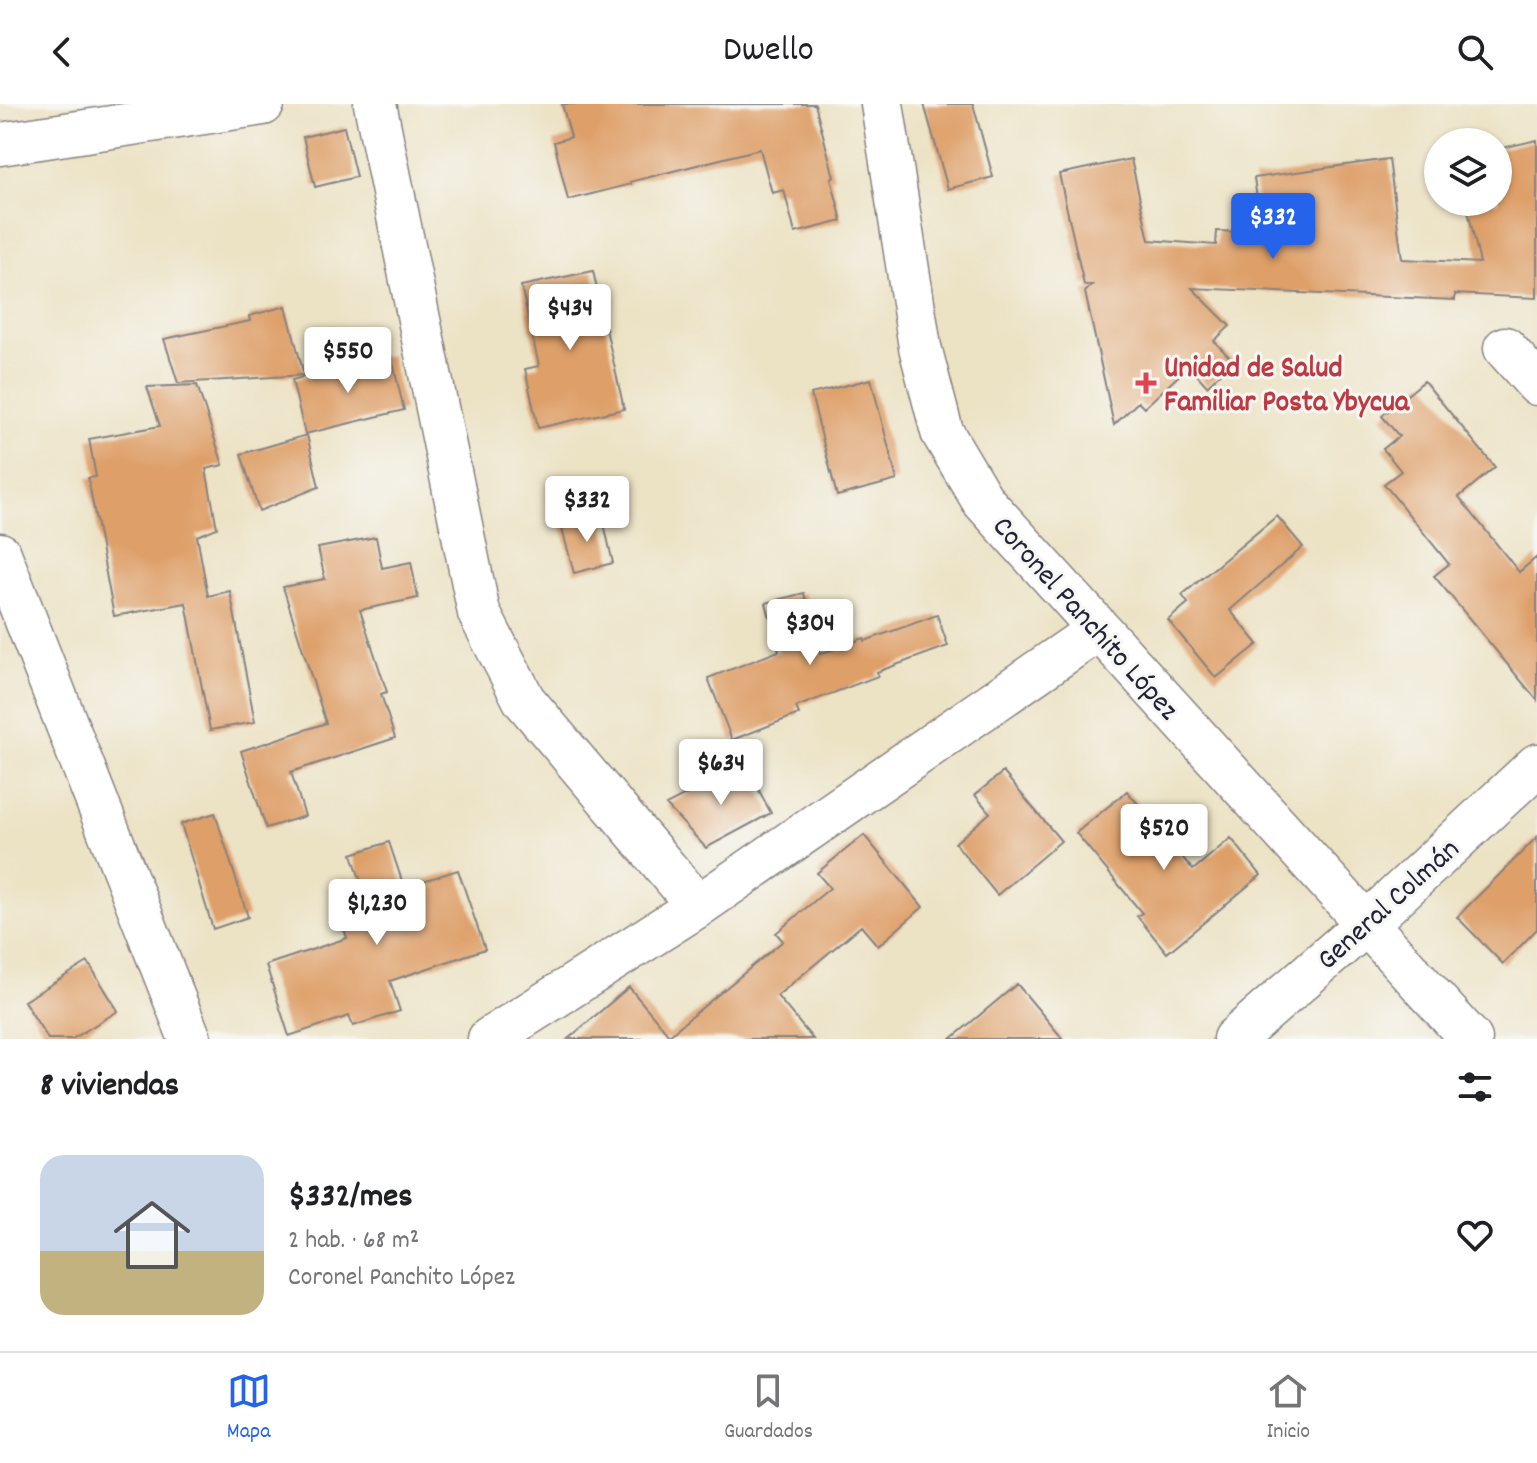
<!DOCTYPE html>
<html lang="es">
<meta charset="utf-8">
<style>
body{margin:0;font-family:Dekko,sans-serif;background:#f2f2f2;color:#202124;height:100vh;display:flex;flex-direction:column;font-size:30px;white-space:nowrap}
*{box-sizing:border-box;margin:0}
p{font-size:26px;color:#757577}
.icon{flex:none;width:44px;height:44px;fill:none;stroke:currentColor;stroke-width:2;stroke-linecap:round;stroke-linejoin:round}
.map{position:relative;height:935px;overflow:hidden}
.drawer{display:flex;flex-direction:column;background:#fff;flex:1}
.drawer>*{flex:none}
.controls{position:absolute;left:1424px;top:24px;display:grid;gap:16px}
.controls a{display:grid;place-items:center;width:88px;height:88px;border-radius:50%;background:#fff;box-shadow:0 2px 6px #0004;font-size:40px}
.price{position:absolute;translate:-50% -68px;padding:0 18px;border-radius:8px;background:#fff;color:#222;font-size:26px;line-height:52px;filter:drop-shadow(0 2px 4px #0008)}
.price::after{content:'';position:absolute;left:50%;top:48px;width:24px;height:18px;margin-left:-12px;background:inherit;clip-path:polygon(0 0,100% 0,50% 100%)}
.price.active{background:#2563eb;color:#fff}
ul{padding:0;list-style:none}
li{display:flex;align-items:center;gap:24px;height:200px;padding:0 40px}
li span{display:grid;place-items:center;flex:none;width:224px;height:160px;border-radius:24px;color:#555}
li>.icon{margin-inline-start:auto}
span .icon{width:96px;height:96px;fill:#fffc;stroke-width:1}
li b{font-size:34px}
h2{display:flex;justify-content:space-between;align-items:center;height:96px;padding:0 40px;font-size:34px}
header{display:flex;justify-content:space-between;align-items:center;height:104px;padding:0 40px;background:#fff;font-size:36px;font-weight:600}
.dock{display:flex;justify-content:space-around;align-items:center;height:112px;border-top:2px solid #e0e0e0;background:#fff;font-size:22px;color:#757577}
.dock a{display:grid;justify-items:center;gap:4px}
.dock .active{color:#2563eb}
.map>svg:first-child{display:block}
.building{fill:#de9f68}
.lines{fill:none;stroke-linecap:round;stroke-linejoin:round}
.street-casing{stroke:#878280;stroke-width:45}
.street{stroke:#fff;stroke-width:42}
.health-dot{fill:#e0444e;stroke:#f6f6f2;stroke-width:3}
.labels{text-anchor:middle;stroke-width:6;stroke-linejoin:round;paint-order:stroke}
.health-label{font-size:30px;font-weight:bold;fill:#be3a42;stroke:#f6f6f2;text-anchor:start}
.street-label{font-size:30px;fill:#22223b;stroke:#f6f6f2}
</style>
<header><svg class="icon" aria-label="back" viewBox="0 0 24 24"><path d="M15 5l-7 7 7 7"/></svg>Dwello<svg class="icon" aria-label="search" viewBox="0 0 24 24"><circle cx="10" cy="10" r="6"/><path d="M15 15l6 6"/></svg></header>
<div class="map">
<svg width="1537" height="935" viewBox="0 0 1537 935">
<rect width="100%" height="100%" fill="#f6f6f2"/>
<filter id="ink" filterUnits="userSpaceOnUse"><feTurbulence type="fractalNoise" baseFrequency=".0125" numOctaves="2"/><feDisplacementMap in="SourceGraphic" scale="16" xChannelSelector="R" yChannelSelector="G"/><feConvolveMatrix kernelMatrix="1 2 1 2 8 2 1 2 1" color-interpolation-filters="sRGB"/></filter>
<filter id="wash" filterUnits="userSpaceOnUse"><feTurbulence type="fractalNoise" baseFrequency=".006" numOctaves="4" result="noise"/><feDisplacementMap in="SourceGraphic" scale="32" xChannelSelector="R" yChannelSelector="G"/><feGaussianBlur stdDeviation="1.8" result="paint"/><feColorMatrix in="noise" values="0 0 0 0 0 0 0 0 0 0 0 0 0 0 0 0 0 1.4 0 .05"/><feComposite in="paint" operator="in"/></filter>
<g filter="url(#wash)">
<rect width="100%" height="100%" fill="#ece2c4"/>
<g id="blocks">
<!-- building -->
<path class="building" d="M 562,0 L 815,0 L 834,73 L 831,74 L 842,117 L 795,129 L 784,86 L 772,89 L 760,45 L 630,78 L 631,80 L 568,96 L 554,38 L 571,33 Z
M 924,0 L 973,0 L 993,73 L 948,85 Z
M 344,23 L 356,73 L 315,83 L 303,33 Z
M 1537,36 L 1537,194 L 1455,190 L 1455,196 L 1192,184 L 1230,222 L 1214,237 L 1233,257 L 1207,282 L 1189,262 L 1144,304 L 1138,298 L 1114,321 L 1085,188 L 1092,181 L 1084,181 L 1059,70 L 1131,55 L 1149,136 L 1216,141 L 1217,127 L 1262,129 L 1254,74 L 1389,55 L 1402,155 L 1480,159 L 1466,98 L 1498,98 L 1498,45 Z
M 593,167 L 624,305 L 538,324 L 525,265 L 539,262 L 521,182 Z
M 286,202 L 304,271 L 178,279 L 164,235 L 250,217 L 249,212 Z
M 391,251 L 404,306 L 305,330 L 292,276 Z
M 871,275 L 897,376 L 837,392 L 811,290 Z
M 1424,277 L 1495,363 L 1459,393 L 1519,468 L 1537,453 L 1537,596 L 1434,472 L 1449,460 L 1384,380 L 1401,367 L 1383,345 L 1399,332 L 1382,312 Z
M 197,281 L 223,361 L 206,365 L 217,424 L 197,432 L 208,492 L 230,487 L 255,618 L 210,626 L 186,499 L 114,512 L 88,374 L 96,373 L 89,335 L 160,322 L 147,283 Z
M 307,331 L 319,383 L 259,407 L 241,350 Z
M 602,411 L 613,459 L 574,469 L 561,421 Z
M 1277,412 L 1303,443 L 1230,506 L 1258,540 L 1216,574 L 1168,516 L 1188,499 L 1182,491 Z
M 376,433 L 382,464 L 411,458 L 418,494 L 360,506 L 387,588 L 381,590 L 395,634 L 291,668 L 305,712 L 266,724 L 241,647 L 326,619 L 283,483 L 325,475 L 318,444 Z
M 804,489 L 820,550 L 864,534 L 865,537 L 937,511 L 948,542 L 877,568 L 878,572 L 796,603 L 799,610 L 732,636 L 708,574 L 779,547 L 766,499 Z
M 745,660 L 771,709 L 706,744 L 666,701 Z
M 1003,668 L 1061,737 L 997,791 L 955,739 L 990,709 L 975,691 Z
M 1127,687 L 1193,766 L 1231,734 L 1261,771 L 1167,849 L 1137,812 L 1142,809 L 1076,729 Z
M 215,709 L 248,813 L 213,825 L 181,720 Z
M 864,731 L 923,803 L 878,842 L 861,822 L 777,892 L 813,935 L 568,935 L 629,883 L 669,931 L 783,837 L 776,829 L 830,784 L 817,769 Z
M 1537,733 L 1537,825 L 1503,860 L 1457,813 Z
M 389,738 L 404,783 L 458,766 L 485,845 L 390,877 L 400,907 L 353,922 L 349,912 L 289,932 L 266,861 L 347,834 L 343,822 L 372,813 L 352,750 Z
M 88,858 L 118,907 L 72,935 L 48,935 L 24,897 Z
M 1017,880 L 1063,935 L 951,935 Z"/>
</g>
</g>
<g filter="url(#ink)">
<use href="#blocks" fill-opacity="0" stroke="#878280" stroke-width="2"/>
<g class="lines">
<!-- street casing -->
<g class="street-casing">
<path id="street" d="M 375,0 L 479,509 L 524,596 L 698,802
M 882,0 L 920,243 L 942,328 L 983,397 L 1471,935
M 0,40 L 263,0
M 1505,244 L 1537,280
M 0,450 L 190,935
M 489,935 L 698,802 L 1098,526
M 1234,935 L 1366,820 L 1537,661"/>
</g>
<!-- street -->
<use href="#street" class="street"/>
</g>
</g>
<!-- markers -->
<path class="health-dot" d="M1142 267h8v8h8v8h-8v8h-8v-8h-8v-8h8z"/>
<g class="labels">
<!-- health labels -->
<g class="health-label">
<text x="1164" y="272">Unidad de Salud<tspan x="1164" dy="34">Familiar Posta Ybycua</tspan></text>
</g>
<!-- street labels -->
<g class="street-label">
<text transform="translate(1087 513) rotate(48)" y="10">Coronel Panchito López</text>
<text transform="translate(1387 799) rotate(-42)" y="10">General Colmán</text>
</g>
</g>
</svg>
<div class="controls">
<a><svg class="icon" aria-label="layers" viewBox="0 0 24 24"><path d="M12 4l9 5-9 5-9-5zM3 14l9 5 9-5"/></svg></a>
</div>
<b class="price active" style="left:1273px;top:157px">$332</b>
<b class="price" style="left:570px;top:248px">$434</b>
<b class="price" style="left:348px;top:291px">$550</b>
<b class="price" style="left:587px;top:440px">$332</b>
<b class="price" style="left:810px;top:563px">$304</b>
<b class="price" style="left:721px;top:703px">$634</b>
<b class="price" style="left:1164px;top:768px">$520</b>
<b class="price" style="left:377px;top:843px">$1,230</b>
</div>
<section class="drawer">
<h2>8 viviendas<svg class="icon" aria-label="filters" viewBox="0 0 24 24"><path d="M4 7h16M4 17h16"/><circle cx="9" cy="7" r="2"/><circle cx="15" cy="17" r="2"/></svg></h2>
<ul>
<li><span style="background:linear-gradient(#c9d6e8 60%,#c2b280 0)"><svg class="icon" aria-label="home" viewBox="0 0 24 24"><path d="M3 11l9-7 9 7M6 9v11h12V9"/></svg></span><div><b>$332/mes</b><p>2 hab. · 68 m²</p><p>Coronel Panchito López</p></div><svg class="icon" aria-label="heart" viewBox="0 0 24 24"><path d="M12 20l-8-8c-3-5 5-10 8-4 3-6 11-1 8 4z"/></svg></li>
</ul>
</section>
<nav class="dock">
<a class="active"><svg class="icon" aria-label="map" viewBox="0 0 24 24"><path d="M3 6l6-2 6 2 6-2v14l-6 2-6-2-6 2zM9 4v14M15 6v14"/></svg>Mapa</a>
<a><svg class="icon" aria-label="saved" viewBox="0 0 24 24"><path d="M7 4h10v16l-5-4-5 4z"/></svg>Guardados</a>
<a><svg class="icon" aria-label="home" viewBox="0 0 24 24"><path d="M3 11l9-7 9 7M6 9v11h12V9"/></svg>Inicio</a>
</nav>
